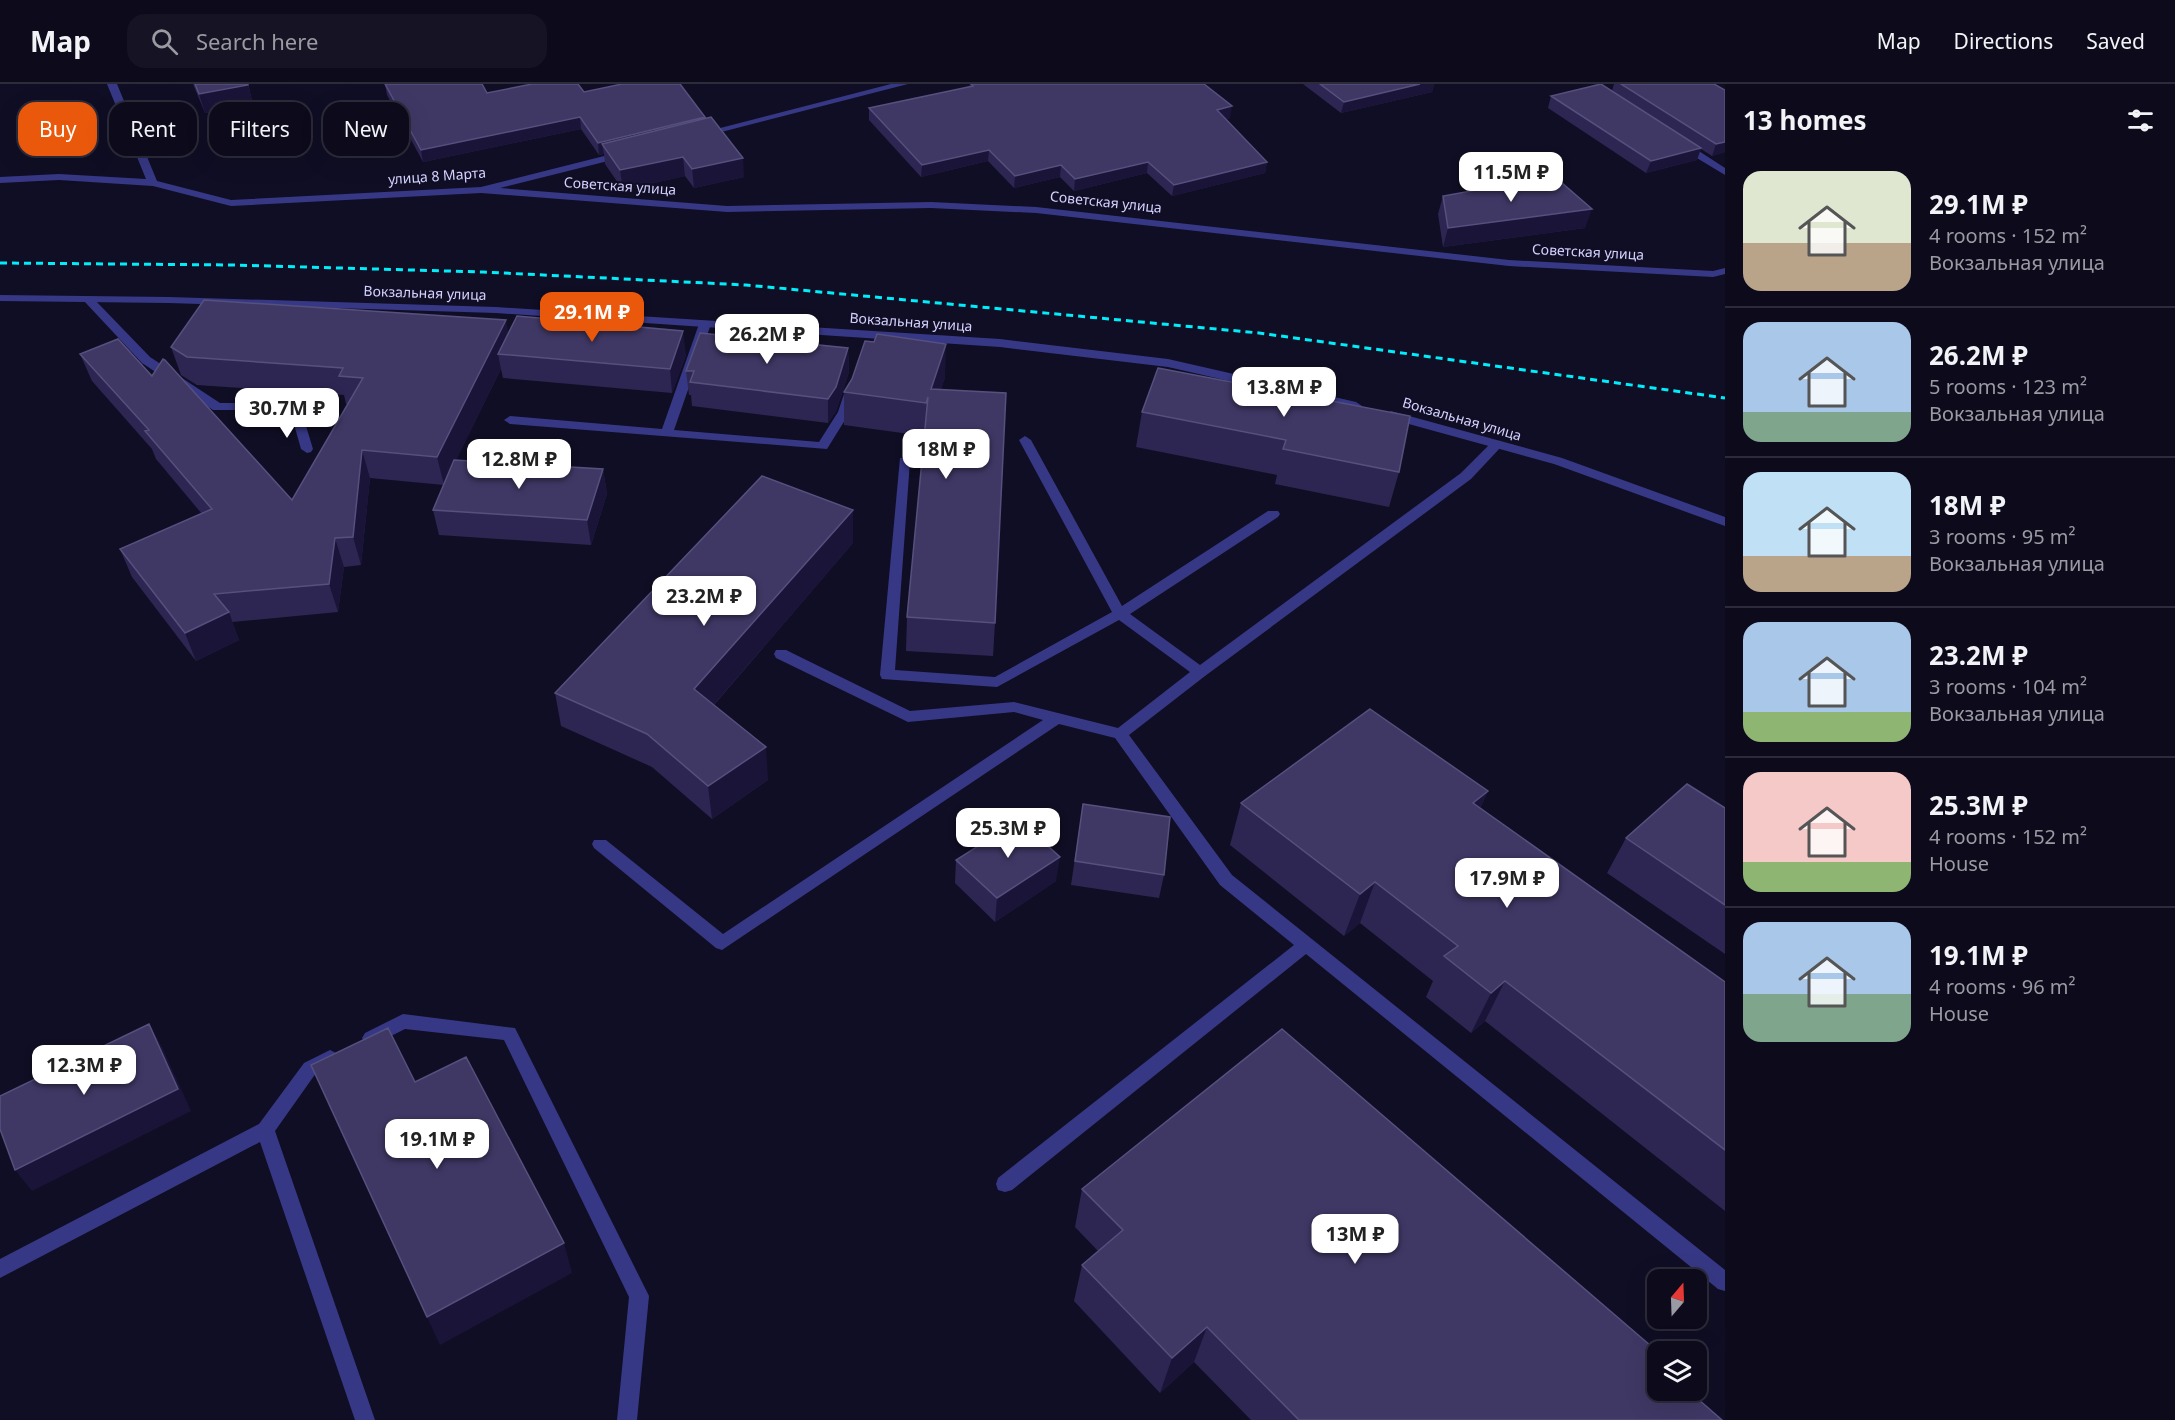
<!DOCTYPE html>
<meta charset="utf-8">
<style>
body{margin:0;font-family:"Noto Sans",sans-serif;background:#151324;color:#f1f3f6;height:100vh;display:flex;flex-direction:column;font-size:22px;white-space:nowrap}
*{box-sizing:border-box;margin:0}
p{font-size:20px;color:#9a9aa3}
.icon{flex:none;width:33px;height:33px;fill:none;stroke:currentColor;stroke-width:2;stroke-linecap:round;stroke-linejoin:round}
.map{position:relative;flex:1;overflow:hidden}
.side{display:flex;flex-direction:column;background:#0c0a1b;width:450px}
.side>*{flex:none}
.guide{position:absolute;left:18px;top:18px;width:570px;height:54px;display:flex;gap:12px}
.needle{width:39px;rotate:19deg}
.controls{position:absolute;left:1647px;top:1185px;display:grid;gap:12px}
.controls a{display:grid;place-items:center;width:60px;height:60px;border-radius:12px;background:#0c0a1b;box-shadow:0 6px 24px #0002,0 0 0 2px #2c2b3a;font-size:30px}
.price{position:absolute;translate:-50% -51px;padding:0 14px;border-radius:12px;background:#fff;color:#222;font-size:20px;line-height:39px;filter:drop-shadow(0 2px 3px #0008)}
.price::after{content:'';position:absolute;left:50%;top:36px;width:18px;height:14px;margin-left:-9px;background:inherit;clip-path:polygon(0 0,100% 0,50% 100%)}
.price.current{background:#ea580c;color:#fff}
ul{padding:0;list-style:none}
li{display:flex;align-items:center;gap:18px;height:150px;padding:0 18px}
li+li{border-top:2px solid #2c2b3a}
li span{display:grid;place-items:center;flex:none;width:168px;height:120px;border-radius:18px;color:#555}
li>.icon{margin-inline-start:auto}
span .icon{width:72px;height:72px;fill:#fffc;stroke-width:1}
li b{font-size:26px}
h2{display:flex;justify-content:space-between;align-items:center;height:72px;padding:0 18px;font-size:26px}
.pill{padding:0 21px;border-radius:18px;background:#0c0a1b;box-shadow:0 6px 24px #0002,0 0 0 2px #2c2b3a;font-size:21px;line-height:54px}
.pill.current{background:#ea580c;color:#fff}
header{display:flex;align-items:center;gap:36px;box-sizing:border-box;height:84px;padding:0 30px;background:#0c0a1b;border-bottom:2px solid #2c2b3a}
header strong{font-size:28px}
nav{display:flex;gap:33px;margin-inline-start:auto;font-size:21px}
.search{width:420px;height:54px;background:#151324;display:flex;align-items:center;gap:15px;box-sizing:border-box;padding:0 21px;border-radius:18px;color:#9a9aa3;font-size:22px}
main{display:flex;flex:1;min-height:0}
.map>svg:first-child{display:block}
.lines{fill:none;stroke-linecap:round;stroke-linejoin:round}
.lane{fill:#373885;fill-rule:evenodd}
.street{fill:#373885;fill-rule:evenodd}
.rail{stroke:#00eefc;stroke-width:3;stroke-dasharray:7 5;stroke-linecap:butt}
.wall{fill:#2d2653}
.shaded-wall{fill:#1a1538}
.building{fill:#3f3865;stroke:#56507e;stroke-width:1.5}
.labels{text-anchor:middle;stroke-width:4.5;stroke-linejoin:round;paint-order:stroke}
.far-street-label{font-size:14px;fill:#d4d1ff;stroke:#100e24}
</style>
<header>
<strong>Map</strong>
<div class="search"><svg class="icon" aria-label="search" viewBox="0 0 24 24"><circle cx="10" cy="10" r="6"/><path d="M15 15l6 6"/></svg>Search here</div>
<nav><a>Map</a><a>Directions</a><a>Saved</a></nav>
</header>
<main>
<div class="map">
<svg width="1725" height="1336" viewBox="0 0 1725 1336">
<rect width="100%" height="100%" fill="#100e24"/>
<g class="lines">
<!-- lane -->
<path class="lane" d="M 88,212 L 92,213 L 150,273 L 220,319 L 299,319 L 313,365 L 311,368 L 307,369 L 301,365 L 290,326 L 213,326 L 142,279 L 84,217 L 84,213 Z
M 705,237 L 711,240 L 674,346 L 819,358 L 838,328 L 845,307 L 847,304 L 855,304 L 857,307 L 850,328 L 827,365 L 510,340 L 504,336 L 510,332 L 662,345 L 699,240 Z
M 1025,352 L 1031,356 L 1122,522 L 1268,427 L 1278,427 L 1280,430 L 1278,433 L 1130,530 L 1200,581 L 1461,389 L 1493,357 L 1501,357 L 1503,360 L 1501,363 L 1471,395 L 1205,592 L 1129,651 L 1232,791 L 1725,1186 L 1725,1207 L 1718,1205 L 1306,870 L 1012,1106 L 1005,1108 L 998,1106 L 996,1100 L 998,1094 L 1294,861 L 1220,801 L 1115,654 L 1059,640 L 722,866 L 716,864 L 594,764 L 592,760 L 594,756 L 606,756 L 723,850 L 1043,636 L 1014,628 L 908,638 L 776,574 L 774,570 L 776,566 L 786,566 L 910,627 L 1014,618 L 1118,644 L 1190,588 L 1119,536 L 997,603 L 882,595 L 880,591 L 900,374 L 908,374 L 910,377 L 895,586 L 995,593 L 1112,528 L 1019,356 Z
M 403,930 L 515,944 L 649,1212 L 637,1336 L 617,1336 L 629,1213 L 504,956 L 405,945 L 377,959 L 371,961 L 365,959 L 362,954 L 365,949 Z
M 330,966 L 336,969 L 339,974 L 336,979 L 316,989 L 275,1047 L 375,1336 L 355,1336 L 260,1058 L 0,1194 L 0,1175 L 259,1040 L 304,979 Z"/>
<!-- street -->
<path class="street" d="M 107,0 L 117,0 L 157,97 L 231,116 L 481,103 L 624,67 L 628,68 L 628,72 L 500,104 L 727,122 L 931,118 L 1036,123 L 1509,176 L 1713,187 L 1725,184 L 1725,190 L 1713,193 L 1509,182 L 1036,129 L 931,124 L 727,128 L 481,109 L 231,122 L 153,102 L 59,96 L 0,99 L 0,93 L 59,90 L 146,95 Z
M 891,0 L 908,0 L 702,53 L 697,50 Z
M 1677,58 L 1685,58 L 1725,84 L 1725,91 L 1677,62 Z
M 0,211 L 169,213 L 496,223 L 1000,255 L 1168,275 L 1356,318 L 1362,322 L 1356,326 L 1168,283 L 1000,263 L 496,229 L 169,219 L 0,217 Z
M 1391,327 L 1562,374 L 1725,433 L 1725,442 L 1554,380 L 1387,334 L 1385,331 Z"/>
<!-- rail -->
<path class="rail" d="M 0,179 L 233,181 L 483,188 L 746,201 L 1259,249 L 1725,314"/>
</g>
<!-- wall -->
<path class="wall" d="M 193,0 L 248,0 L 253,20 L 205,29 Z
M 385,0 L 487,9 L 584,8 L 705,34 L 744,93 L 694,104 L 685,92 L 623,106 L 605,80 L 604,70 L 599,71 L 581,45 L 423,78 L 387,11 Z
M 970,0 L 1204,0 L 1230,34 L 1226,35 L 1267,78 L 1265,89 L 1172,112 L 1147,89 L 1074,107 L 1060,93 L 1014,104 L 988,77 L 921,93 L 869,36 L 869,24 L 969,3 Z
M 1303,0 L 1434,0 L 1432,8 L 1341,29 Z
M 1614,0 L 1714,0 L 1725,6 L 1725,68 L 1712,72 L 1701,65 L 1697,76 L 1646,89 L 1548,24 L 1551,12 L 1612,7 Z
M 1443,112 L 1585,144 L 1443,163 L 1438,130 Z
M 508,249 L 686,271 L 672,309 L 503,294 L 501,285 L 456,376 L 603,385 L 607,410 L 591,461 L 439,451 L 433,426 L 444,401 L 370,394 L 361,481 L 344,483 L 338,528 L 232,538 L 239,556 L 196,577 L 132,493 L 120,465 L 202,430 L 156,375 L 152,365 L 92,297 L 80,270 L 152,292 L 292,416 L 348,320 L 346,320 L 344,311 L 197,301 L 181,291 L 171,263 Z
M 848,264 L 849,288 L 836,327 L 828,339 L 692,322 L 691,311 L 689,311 L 686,287 Z
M 1158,284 L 1399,388 L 1389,423 L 1275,400 L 1277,391 L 1136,363 L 1142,328 Z
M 945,293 L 941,305 L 995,539 L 993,572 L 906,567 L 907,533 L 924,352 L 844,341 L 844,308 Z
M 853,459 L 714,621 L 768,696 L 712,735 L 652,683 L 561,642 L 555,609 Z
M 1488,707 L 1480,725 L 1725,898 L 1725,1127 L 1485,937 L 1471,949 L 1426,913 L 1433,897 L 1360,839 L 1344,852 L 1230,761 L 1241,719 Z
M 1083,720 L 1164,791 L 1159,814 L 1071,801 Z
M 1725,724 L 1725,870 L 1607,789 L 1626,754 Z
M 956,776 L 1056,797 L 995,838 L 955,799 Z
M 1082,1105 L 1690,1308 L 1722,1336 L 1251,1336 L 1194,1278 L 1160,1309 L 1074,1217 L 1082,1181 L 1098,1167 L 1075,1143 Z"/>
<!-- shaded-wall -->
<path class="shaded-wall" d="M 1420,0 L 1434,0 L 1432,8 L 1341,29 L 1344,18 Z
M 248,1 L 253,20 L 205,29 L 199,10 Z
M 1232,22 L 1230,34 L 1215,38 L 1217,26 Z
M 580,33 L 581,45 L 423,78 L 421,66 Z
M 705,33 L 706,44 L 602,60 L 604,70 L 599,71 L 598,59 Z
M 1725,58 L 1725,68 L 1712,72 L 1716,60 Z
M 1701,64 L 1697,76 L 1646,89 L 1651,77 Z
M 989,66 L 988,77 L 921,93 L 922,81 Z
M 683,73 L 685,92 L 623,106 L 620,86 Z
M 743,74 L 744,93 L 694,104 L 692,85 Z
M 1148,78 L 1147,89 L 1074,107 L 1075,95 Z
M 1267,78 L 1265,89 L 1172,112 L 1174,101 Z
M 1061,81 L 1060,93 L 1014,104 L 1015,92 Z
M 1592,125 L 1585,144 L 1443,163 L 1448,144 Z
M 506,236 L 511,264 L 498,270 L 501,285 L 444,401 L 437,373 Z
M 683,247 L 686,271 L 672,309 L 670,285 Z
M 946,260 L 945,293 L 930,338 L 931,305 Z
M 848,264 L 849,288 L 836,327 L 828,339 L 828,315 Z
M 362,366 L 370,394 L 361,481 L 353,453 Z
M 603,385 L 607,410 L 591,461 L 587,436 Z
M 853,426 L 853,459 L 698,639 L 694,605 Z
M 335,454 L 344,483 L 338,528 L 329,500 Z
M 229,528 L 239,556 L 196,577 L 185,549 Z
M 766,663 L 768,696 L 712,735 L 708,702 Z
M 1488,707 L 1470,750 L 1473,719 Z
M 1060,773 L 1056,797 L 995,838 L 997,814 Z
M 1375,798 L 1360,839 L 1344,852 L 1360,810 Z
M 1505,897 L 1485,937 L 1471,949 L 1491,909 Z
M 149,940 L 162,963 L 191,1027 L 32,1107 L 15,1086 Z
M 564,1159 L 572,1189 L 440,1261 L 427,1233 Z
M 1207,1243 L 1194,1278 L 1160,1309 L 1172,1274 Z"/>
<!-- building -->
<path class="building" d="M 195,0 L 248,0 L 248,1 L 199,10 Z
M 385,0 L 482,0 L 487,9 L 532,0 L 578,0 L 584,8 L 622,0 L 680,0 L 705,33 L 598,59 L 580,33 L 421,66 Z
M 971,0 L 1204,0 L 1232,22 L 1217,26 L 1267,78 L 1174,101 L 1148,78 L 1075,95 L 1061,81 L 1015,92 L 989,66 L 922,81 L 869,24 L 973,2 Z
M 1320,0 L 1420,0 L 1344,18 Z
M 1601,0 L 1701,64 L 1651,77 L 1551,12 Z
M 1621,0 L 1714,0 L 1725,6 L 1725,58 L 1716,60 Z
M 711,33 L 743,74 L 692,85 L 683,73 L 620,86 L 602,60 Z
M 1554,92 L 1592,125 L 1448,144 L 1443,112 Z
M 204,216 L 506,236 L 437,373 L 362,366 L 353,453 L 335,454 L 329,500 L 214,510 L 229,528 L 185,549 L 120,465 L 212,425 L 145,347 L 149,346 L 80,270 L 118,255 L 152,292 L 163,275 L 165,276 L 292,416 L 363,294 L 339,292 L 343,284 L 187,273 L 171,263 Z
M 517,232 L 683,247 L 670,285 L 498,270 Z
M 700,249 L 848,264 L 836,303 L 828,315 L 690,298 L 694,287 L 686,287 Z
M 877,250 L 946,260 L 931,305 L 1006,309 L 995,539 L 907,533 L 928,313 L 926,319 L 844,308 L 852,295 L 865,257 L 874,258 Z
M 1158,284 L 1410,332 L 1399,388 L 1283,365 L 1286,356 L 1142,328 Z
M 454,376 L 603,385 L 587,436 L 433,426 Z
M 762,392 L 853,426 L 694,605 L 766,663 L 708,702 L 647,650 L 555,609 Z
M 1370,625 L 1488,707 L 1473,719 L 1725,898 L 1725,1066 L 1505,897 L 1491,909 L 1444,872 L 1458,862 L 1375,798 L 1360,810 L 1241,719 Z
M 1687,700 L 1725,724 L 1725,821 L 1626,754 Z
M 1083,720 L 1170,733 L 1164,791 L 1075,777 Z
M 1019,736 L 1060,773 L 997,814 L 956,776 Z
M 149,940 L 178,1005 L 15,1086 L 0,1045 L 0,1012 Z
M 388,944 L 415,998 L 466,973 L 564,1159 L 427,1233 L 311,981 Z
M 1282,945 L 1658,1268 L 1658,1306 L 1692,1306 L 1690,1308 L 1722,1336 L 1299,1336 L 1207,1243 L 1172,1274 L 1082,1181 L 1123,1146 L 1082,1105 Z"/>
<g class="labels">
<!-- far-street labels -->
<g class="far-street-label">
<text transform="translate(437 92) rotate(-4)" y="5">улица 8 Марта</text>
<text transform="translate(620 102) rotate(4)" y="5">Советская улица</text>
<text transform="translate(1106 118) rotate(6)" y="5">Советская улица</text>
<text transform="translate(1588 168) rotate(3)" y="5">Советская улица</text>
<text transform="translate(425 209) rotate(2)" y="5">Вокзальная улица</text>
<text transform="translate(911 238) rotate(4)" y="5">Вокзальная улица</text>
<text transform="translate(1462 335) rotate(16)" y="5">Вокзальная улица</text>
</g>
</g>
</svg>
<div class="controls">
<a><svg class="needle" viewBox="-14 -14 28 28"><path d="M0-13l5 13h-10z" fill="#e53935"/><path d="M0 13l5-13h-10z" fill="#9a9aa3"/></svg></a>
<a><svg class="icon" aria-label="layers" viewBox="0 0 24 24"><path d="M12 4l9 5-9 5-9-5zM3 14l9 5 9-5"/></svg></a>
</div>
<b class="price" style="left:1511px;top:119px">11.5M ₽</b>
<b class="price current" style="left:592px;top:259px">29.1M ₽</b>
<b class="price" style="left:767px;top:281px">26.2M ₽</b>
<b class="price" style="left:1284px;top:334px">13.8M ₽</b>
<b class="price" style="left:287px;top:355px">30.7M ₽</b>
<b class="price" style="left:946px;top:396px">18M ₽</b>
<b class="price" style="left:519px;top:406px">12.8M ₽</b>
<b class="price" style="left:704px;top:543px">23.2M ₽</b>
<b class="price" style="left:1008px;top:775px">25.3M ₽</b>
<b class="price" style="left:1507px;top:825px">17.9M ₽</b>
<b class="price" style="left:84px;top:1012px">12.3M ₽</b>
<b class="price" style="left:437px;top:1086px">19.1M ₽</b>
<b class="price" style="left:1355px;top:1181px">13M ₽</b>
<div class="guide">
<a class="pill current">Buy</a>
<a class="pill">Rent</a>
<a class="pill">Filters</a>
<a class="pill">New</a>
</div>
</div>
<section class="side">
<h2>13 homes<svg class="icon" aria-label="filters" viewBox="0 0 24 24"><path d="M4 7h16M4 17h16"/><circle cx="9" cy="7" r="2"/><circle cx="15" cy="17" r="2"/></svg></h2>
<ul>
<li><span style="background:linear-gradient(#dfe7d0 60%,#b9a48a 0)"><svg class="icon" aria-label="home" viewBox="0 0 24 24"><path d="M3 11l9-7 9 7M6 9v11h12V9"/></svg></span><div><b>29.1M ₽</b><p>4 rooms · 152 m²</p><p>Вокзальная улица</p></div></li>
<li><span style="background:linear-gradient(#a9c7e8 75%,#7fa58c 0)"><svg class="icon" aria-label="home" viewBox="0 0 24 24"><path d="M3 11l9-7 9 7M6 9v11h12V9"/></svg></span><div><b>26.2M ₽</b><p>5 rooms · 123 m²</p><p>Вокзальная улица</p></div></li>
<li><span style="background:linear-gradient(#bfe0f5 70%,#b9a48a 0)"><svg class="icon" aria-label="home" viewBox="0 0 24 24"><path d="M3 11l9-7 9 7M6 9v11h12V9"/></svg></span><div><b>18M ₽</b><p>3 rooms · 95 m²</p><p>Вокзальная улица</p></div></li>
<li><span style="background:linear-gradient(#a9c7e8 75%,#8fb573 0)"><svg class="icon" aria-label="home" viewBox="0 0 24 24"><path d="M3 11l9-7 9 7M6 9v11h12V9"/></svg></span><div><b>23.2M ₽</b><p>3 rooms · 104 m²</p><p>Вокзальная улица</p></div></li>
<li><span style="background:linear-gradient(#f6c9c9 75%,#8fb573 0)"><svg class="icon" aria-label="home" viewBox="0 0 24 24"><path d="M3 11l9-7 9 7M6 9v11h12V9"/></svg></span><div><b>25.3M ₽</b><p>4 rooms · 152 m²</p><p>House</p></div></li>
<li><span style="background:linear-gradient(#a9c7e8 60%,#7fa58c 0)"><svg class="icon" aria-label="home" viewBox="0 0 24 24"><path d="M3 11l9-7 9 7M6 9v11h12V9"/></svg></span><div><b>19.1M ₽</b><p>4 rooms · 96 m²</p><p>House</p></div></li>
</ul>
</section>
</main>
